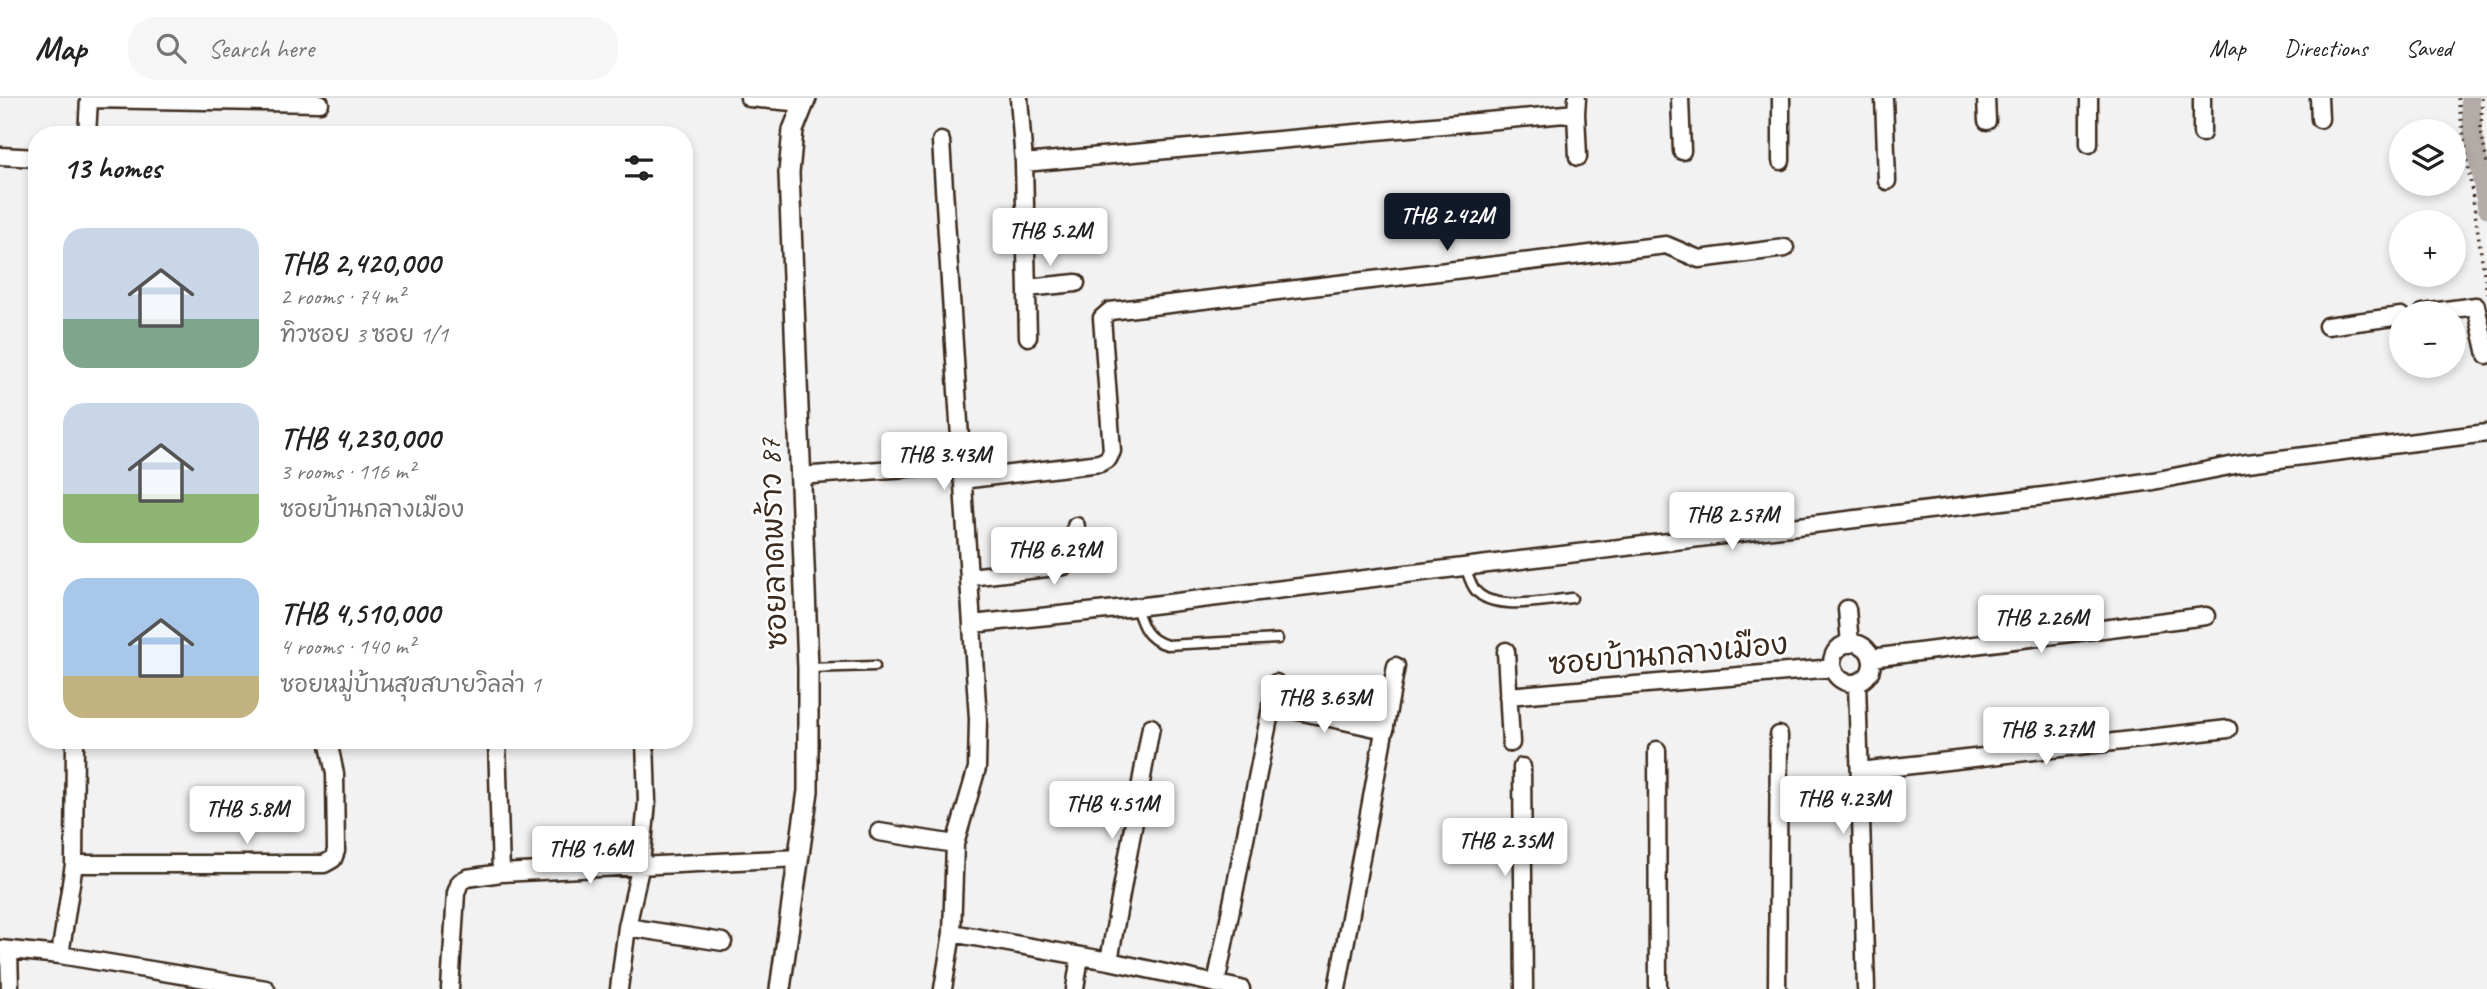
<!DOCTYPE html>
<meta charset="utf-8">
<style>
body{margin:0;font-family:Caveat,"Playpen Sans Thai",sans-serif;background:#f6f6f6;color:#222;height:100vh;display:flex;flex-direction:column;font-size:26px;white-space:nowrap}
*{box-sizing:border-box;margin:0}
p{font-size:23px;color:#767676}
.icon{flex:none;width:38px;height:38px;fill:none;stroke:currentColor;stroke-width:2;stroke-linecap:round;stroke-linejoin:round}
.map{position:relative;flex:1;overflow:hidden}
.drawer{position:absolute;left:28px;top:28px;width:665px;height:623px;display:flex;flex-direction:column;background:#fff;border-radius:28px;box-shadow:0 4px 10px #0003}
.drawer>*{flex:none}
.tools{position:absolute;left:2389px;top:21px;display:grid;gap:14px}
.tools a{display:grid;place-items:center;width:77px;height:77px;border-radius:50%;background:#fff;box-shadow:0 4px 10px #0003;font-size:35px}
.price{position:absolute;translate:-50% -60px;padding:0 16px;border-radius:7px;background:#fff;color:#222;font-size:23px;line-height:46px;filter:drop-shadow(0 2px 4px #0008)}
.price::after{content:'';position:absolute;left:50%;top:42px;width:21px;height:16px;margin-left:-10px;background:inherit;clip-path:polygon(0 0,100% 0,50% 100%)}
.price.on{background:#111827;color:#fff}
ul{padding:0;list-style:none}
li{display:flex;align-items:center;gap:21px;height:175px;padding:0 35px}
li span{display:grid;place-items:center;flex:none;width:196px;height:140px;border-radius:21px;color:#555}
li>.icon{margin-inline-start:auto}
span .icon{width:84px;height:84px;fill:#fffc;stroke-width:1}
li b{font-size:30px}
h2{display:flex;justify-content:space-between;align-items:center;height:84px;padding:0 35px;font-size:30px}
header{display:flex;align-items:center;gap:42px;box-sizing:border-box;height:98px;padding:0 35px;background:#fff;border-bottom:2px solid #e0e0e0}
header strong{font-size:33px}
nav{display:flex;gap:38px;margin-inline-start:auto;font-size:24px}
.search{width:490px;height:63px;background:#f6f6f6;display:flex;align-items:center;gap:18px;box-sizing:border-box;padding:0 24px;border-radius:28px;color:#767676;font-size:26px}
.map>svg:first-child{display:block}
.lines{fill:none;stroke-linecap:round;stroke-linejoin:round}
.canal{stroke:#b2aba7;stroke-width:19}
.service-casing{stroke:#3b2a1e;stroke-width:13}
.minor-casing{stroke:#3b2a1e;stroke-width:21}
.tertiary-casing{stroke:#3b2a1e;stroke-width:24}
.path{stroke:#3b2a1e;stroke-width:3.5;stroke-dasharray:2 5;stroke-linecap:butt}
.service{stroke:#fff;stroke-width:8}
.minor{stroke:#fff;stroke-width:16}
.tertiary{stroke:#fff;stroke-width:19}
.labels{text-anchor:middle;stroke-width:5;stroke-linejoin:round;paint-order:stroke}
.street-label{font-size:30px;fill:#3b2a1e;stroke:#fff}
</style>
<header>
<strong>Map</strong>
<div class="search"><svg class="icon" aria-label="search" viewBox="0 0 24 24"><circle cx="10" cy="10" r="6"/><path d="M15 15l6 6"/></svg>Search here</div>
<nav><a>Map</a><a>Directions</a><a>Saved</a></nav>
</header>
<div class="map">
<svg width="2487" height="891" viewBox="0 0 2487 891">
<rect width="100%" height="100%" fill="#f3f2f2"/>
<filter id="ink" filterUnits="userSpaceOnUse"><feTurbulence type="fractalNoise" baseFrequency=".0143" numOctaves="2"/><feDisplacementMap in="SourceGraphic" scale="14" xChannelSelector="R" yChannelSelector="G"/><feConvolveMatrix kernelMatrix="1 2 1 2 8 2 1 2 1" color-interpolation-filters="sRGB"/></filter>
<g filter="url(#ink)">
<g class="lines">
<!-- canal -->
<path class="canal" d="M 2470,0 L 2473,34 L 2487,110"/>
<!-- service casing -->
<g class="service-casing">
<path id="service" d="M 1465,468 C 1468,476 1470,486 1476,493 C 1494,514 1547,502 1572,500
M 1136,509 C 1142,528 1146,541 1167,547 L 1278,541
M 808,570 L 875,568"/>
</g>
<!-- minor casing -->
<g class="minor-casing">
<path id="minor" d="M 749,0 L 803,5
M 1019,0 L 1024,65 L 1028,239
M 1680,0 L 1682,53
M 1884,0 L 1887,83
M 1986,0 L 1987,23
M 2202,0 L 2202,35
M 2319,0 L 2320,21
M 1576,15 L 1578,59
M 87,37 L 89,1 L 320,5
M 941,43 L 978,621 L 977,670 L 955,746 L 952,835 L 943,891
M 2089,46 L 2089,0
M 0,58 L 37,60
M 1781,63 L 1781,0
M 1024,65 L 1576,15 L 1577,0
M 1027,190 L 1076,185
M 2423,215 L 2476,208 L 2487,257
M 2327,228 L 2401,218
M 800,378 L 960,366
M 962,382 L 1100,365 L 1108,361 L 1112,353 L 1102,220 L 1110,213 L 1666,147 L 1699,161 L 1785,150
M 970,479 L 1064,468 C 1077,460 1075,442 1076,428
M 1847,511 L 1850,546
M 972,526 L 1136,509 L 2060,396 L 2153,383 L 2240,366 L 2487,335
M1832 565a20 20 0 1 1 40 0a20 20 0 1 1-40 0Z
M 1506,553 L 1511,645
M 1871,560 L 2206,518
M 1857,584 L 1866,891
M 1508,598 L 1833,570
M 1271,607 L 1385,632
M 497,642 L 501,775
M 1657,652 L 1658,891
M 1522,669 L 1524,891
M 1860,673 L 2228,631
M 879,734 L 955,746
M 74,766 L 324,766 L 333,761 L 336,753 L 335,676 L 328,642
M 627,829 L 723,844
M 952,835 L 1109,863 L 1241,891
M 0,851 L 60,857 L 266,891
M 9,852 L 10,891
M 60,857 L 74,766 L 75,642
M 1109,863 L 1151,629
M 1216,886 L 1276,585
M 450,891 L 456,795 L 460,784 L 467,780 L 501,775 L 799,760
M 619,891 L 627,829 L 641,766 L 647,704 L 645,642
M 1075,891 L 1080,858
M 1337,891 L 1396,568
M 1777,891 L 1779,637"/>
</g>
<!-- tertiary casing -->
<g class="tertiary-casing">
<path id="tertiary" d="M 780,891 L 808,693 L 808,570 L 789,75 L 793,32 L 806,0"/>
</g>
<!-- path -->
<path class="path" d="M 2458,0 L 2487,195
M 2482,0 L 2481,32 L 2487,65"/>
<!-- service -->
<use href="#service" class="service"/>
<!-- minor -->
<use href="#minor" class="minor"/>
<!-- tertiary -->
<use href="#tertiary" class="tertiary"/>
</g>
</g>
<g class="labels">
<!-- street labels -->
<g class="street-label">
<text transform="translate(773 446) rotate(-92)" y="10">ซอยลาดพร้าว 87</text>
<text transform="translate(1668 556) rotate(-5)" y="10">ซอยบ้านกลางเมือง</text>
</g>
</g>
</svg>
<div class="tools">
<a><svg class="icon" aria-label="layers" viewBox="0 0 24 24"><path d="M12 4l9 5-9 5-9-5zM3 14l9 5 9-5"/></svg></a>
<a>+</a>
<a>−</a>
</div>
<b class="price on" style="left:1447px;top:155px">THB 2.42M</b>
<b class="price" style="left:1050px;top:170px">THB 5.2M</b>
<b class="price" style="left:944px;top:394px">THB 3.43M</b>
<b class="price" style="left:1732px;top:454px">THB 2.57M</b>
<b class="price" style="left:1054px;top:489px">THB 6.29M</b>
<b class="price" style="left:2041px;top:557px">THB 2.26M</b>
<b class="price" style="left:1324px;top:637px">THB 3.63M</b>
<b class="price" style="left:2046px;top:669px">THB 3.27M</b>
<b class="price" style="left:1843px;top:738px">THB 4.23M</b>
<b class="price" style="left:1112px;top:743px">THB 4.51M</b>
<b class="price" style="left:247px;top:748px">THB 5.8M</b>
<b class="price" style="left:1505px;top:780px">THB 2.35M</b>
<b class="price" style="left:590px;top:788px">THB 1.6M</b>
<section class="drawer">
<h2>13 homes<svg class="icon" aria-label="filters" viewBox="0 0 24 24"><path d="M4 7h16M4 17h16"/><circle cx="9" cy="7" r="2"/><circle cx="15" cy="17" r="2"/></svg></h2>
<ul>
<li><span style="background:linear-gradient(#c9d6e8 65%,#7fa58c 0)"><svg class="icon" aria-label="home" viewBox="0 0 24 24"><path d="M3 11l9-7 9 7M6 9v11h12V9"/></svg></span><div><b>THB 2,420,000</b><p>2 rooms · 74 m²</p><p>ทิวซอย 3 ซอย 1/1</p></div></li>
<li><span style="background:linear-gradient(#c9d6e8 65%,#8fb573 0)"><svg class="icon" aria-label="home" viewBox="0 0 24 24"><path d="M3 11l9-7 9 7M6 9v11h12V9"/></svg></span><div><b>THB 4,230,000</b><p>3 rooms · 116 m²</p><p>ซอยบ้านกลางเมือง</p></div></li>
<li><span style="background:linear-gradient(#a9c7e8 70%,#c2b280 0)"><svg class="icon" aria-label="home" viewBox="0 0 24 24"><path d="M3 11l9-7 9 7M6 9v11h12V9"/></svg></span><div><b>THB 4,510,000</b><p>4 rooms · 140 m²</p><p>ซอยหมู่บ้านสุขสบายวิลล่า 1</p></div></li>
</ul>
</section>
</div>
